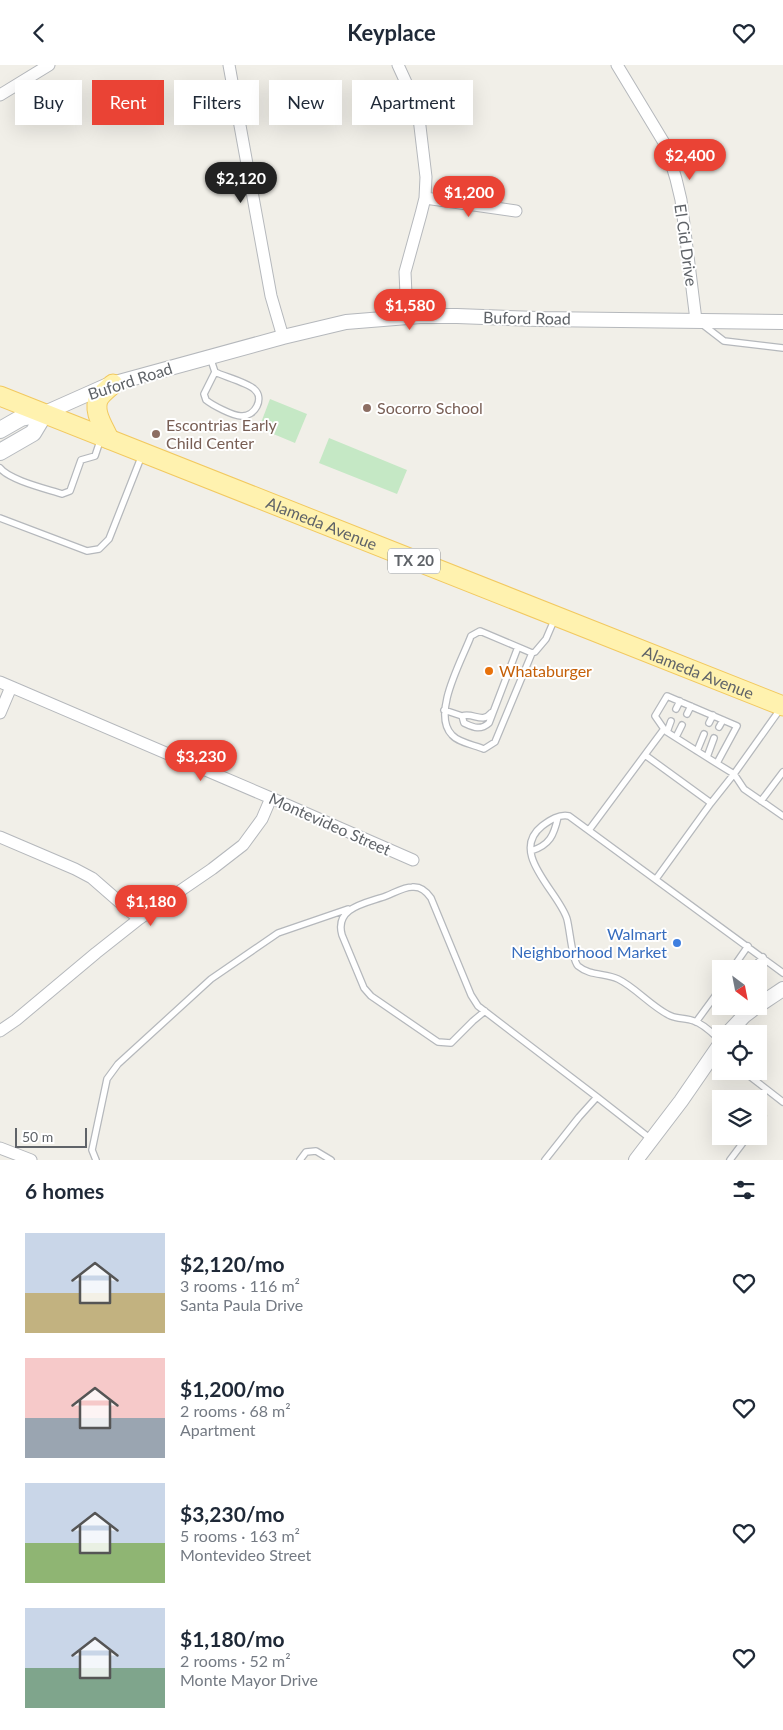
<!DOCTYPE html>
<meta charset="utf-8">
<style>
body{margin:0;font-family:Lato,sans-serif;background:#f6f6f7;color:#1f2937;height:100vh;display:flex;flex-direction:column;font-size:19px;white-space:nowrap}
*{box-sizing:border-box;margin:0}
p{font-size:16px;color:#747a83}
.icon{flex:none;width:28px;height:28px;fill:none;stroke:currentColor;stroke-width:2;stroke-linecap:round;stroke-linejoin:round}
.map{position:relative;height:1095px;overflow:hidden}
.sheet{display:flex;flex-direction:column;background:#fff;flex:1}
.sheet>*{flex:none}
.banner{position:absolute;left:15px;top:15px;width:500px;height:45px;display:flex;gap:10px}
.needle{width:32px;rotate:148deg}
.buttons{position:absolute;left:712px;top:895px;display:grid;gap:10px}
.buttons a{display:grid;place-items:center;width:55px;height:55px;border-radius:0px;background:#fff;box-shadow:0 5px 20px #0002;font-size:25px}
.scale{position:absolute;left:15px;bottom:12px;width:72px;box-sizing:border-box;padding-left:5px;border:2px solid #5f6368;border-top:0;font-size:14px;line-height:18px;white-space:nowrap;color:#5f6368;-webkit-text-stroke:4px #fff;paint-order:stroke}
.price{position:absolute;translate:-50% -42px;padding:0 11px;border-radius:18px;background:#ea4335;color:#fff;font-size:16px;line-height:32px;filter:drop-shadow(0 1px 2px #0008)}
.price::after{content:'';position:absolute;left:50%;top:30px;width:15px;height:11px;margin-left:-8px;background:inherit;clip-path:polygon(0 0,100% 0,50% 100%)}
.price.current{background:#222;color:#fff}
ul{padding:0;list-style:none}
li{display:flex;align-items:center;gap:15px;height:125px;padding:0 25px}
li span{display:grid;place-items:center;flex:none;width:140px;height:100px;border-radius:0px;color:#555}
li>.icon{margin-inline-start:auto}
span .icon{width:60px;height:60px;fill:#fffc;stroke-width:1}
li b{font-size:21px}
h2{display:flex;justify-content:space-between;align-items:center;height:60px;padding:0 25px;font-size:21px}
.tag{padding:0 18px;border-radius:0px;background:#fff;box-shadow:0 5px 20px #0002;font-size:18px;line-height:45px}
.tag.current{background:#ea4335;color:#fff}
header{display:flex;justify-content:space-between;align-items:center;height:65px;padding:0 25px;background:#fff;font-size:22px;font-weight:700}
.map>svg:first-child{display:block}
.green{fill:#c5e8c5}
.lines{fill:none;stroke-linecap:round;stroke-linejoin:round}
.service-casing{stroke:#b5b8bc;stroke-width:8}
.minor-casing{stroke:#b5b8bc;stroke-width:13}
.tertiary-casing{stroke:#b5b8bc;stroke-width:16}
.secondary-casing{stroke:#b6babf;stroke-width:18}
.primary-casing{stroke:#f2c960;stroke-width:21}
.service{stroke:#fff;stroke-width:5.5}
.minor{stroke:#fff;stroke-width:11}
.tertiary{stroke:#fff;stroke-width:14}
.secondary{stroke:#fff;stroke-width:16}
.primary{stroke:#fff2af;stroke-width:19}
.education-dot{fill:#8d6e63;stroke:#fff;stroke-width:2}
.food-dot{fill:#e8710a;stroke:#fff;stroke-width:2}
.shop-dot{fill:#3f7fe0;stroke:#fff;stroke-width:2}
.labels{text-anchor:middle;stroke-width:4;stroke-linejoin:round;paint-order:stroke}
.shield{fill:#fff;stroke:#8f9295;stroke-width:1}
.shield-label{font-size:15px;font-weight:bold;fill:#5f6368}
.street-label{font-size:16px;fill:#5f6368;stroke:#fff}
.education-label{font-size:16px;fill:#785e54;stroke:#fff;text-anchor:start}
.food-label{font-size:16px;fill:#c56008;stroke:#fff;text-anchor:start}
.shop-label{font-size:16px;fill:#366cbe;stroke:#fff;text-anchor:end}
</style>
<header><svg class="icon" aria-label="back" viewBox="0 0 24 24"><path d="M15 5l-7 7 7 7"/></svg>Keyplace<svg class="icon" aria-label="heart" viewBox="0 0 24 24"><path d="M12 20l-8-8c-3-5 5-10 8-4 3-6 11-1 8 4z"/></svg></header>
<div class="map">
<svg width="783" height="1095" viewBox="0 0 783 1095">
<rect width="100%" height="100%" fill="#f1efe8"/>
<!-- green -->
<path class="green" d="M 270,334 L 307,349 L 295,378 L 259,363 Z
M 329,373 L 407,405 L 397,429 L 319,398 Z"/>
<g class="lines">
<!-- service casing -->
<g class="service-casing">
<path id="service" d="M 702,259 L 724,276 L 783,283
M 210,292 L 215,307 L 204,329 L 206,335 C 212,340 233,351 241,351 C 255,352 265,333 254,324 C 248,318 223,311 215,307
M 0,403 C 9,415 47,424 62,429 L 70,426 L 81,395 L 95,391 L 101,373
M 0,453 L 87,486 L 99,484 L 109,474 L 142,390
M 532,588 L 480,566 L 471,571 C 462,595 431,649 452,670 C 459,678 475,680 484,684 L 495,677 L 532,588 L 535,587 L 546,574 L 555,553
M 781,643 L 734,709 L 744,724 L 783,751
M 676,644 L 680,636
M 444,645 L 462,651 L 464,658 C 473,662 480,666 489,658 L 518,582
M 687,649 L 691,641
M 462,651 C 473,647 482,659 491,648
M 709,658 L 713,650
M 719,662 L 723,655
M 667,667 L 671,656
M 676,672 L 682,660
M 697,686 L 704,669
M 645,690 L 711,738 L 656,814
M 707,692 L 714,673
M 761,736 L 783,707
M 711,738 L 734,709 C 711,695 689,681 667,667 L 664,664 L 655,651 L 667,631 L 737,661 L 717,698
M 589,765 L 664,664
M 531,786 C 550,780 554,770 558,752
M 732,904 L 748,881
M 752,904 L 763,892
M 715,931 L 721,919
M 485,946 L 473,956 L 451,978 L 438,977 L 371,931 L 364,923 L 342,870 C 334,842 367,838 386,831 C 394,828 404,822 412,822 C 421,821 427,827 431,833 L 471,930 L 478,941 L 597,1032
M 696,957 L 715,931 L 721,932
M 721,976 C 713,969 704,959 694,956 C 686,953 678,954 671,951 C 654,944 635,922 618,914 C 605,908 590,911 578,901 C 572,895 570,865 567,854 C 559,827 508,788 542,761 C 550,755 559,749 569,751 L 783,908
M 743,1006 L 783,1037
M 759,1057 L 763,1051
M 96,1095 L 92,1085 L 107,1014 L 118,999 L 211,914 L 278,868 L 348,844
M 300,1095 L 306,1087 L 316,1086 L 331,1095
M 545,1095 L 579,1052 L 597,1032 L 652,1075
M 730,1095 L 748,1071"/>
</g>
<!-- minor casing -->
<g class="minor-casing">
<path id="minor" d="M 229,0 L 271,231 L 283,272
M 398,0 L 415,37 L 419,53 L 426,112 L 425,133 L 421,149 L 405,207 L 407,252
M 617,0 L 666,81 L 676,114 L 681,135 L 696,255
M 0,30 L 49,0
M 425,133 L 516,146
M 0,617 L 271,733 L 413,795
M 0,648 L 11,622
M 0,772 L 75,804 L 92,813 L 139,854
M 0,966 L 16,955 L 96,888 L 139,854 L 212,804 L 243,780 L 262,754 L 271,733
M 0,1083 L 31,1095"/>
</g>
<!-- tertiary casing -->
<g class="tertiary-casing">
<path id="tertiary" d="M 45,348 L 108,320 L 283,272 L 346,257 L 420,251 L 457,251 L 538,254 L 783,257
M 759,940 L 783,924
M 727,969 L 744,951 L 757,941
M 636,1095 L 681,1036 L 721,978"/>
</g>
<!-- secondary casing -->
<g class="secondary-casing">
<path id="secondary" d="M 0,365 L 21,353 L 45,348
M 0,387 L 33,368 L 45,348"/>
</g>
<!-- primary casing -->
<g class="primary-casing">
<g id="primary">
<path id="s1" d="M 0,331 L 783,641"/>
<path d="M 109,374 C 104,362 92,346 99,333 C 102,328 109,323 113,319"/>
</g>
</g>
<!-- service -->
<use href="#service" class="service"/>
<!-- minor -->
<use href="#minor" class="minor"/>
<!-- tertiary -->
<use href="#tertiary" class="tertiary"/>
<!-- secondary -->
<use href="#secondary" class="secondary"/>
<!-- primary -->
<use href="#primary" class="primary"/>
</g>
<!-- markers -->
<g class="education-dot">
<circle cx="367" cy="343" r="5"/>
<circle cx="156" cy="369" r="5"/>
</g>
<circle class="food-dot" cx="489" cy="606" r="5"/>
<circle class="shop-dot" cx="677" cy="878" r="5"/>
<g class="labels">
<!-- shield labels -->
<rect class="shield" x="388" y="483.5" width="52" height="25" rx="4"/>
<g class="shield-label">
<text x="414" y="501">TX 20</text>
</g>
<!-- street labels -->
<g class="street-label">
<text transform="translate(686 180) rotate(82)" y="6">El Cid Drive</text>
<text transform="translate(527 253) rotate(1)" y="6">Buford Road</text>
<text transform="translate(130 316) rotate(-18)" y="6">Buford Road</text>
<text dy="6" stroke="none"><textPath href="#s1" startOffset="346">Alameda Avenue</textPath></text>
<text dy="6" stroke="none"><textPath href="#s1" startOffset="751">Alameda Avenue</textPath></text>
<text transform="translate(330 759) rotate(24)" y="6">Montevideo Street</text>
</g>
<!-- education labels -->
<g class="education-label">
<text x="377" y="349">Socorro School</text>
<text x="166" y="366">Escontrias Early<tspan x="166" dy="18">Child Center</tspan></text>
</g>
<!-- food labels -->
<g class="food-label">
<text x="499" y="612">Whataburger</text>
</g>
<!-- shop labels -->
<g class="shop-label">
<text x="667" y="875">Walmart<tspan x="667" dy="18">Neighborhood Market</tspan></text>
</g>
</g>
</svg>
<div class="buttons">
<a><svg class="needle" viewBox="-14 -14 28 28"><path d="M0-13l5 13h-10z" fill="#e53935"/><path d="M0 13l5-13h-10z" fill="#747a83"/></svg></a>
<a><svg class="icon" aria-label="locate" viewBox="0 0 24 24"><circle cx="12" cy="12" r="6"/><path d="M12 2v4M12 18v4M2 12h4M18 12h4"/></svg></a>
<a><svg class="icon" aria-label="layers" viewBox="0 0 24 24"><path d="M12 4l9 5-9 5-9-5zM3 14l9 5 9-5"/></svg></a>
</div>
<div class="scale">50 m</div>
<b class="price" style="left:690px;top:116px">$2,400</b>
<b class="price current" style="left:241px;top:139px">$2,120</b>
<b class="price" style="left:469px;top:153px">$1,200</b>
<b class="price" style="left:410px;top:266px">$1,580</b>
<b class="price" style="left:201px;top:717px">$3,230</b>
<b class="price" style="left:151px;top:862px">$1,180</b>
<div class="banner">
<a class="tag">Buy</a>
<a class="tag current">Rent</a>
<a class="tag">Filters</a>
<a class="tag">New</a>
<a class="tag">Apartment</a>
</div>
</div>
<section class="sheet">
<h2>6 homes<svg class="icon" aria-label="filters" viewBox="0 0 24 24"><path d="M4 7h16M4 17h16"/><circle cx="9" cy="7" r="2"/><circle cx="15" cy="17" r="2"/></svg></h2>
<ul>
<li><span style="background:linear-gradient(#c9d6e8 60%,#c2b280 0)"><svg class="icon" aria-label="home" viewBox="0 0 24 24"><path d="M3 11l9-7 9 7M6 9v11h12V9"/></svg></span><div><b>$2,120/mo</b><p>3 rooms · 116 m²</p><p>Santa Paula Drive</p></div><svg class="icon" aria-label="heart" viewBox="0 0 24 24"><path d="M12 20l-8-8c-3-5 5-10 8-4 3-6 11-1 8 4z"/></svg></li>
<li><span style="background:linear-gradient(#f6c9c9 60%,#9aa5b1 0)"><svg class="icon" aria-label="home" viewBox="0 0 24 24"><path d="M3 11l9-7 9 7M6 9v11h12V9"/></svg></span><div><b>$1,200/mo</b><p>2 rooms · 68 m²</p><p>Apartment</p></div><svg class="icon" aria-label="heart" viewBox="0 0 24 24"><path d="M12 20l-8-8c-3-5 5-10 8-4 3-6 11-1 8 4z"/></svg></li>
<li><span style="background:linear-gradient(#c9d6e8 60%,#8fb573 0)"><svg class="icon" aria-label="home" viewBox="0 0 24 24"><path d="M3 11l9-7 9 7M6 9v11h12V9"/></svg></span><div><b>$3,230/mo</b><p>5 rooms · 163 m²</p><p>Montevideo Street</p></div><svg class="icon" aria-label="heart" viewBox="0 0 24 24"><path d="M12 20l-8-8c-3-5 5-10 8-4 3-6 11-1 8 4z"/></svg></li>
<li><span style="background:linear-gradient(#c9d6e8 60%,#7fa58c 0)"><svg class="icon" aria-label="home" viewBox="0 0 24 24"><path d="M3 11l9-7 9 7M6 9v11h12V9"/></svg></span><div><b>$1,180/mo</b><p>2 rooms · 52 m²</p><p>Monte Mayor Drive</p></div><svg class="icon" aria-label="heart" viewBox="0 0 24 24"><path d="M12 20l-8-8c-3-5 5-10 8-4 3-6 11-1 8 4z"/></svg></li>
</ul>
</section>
